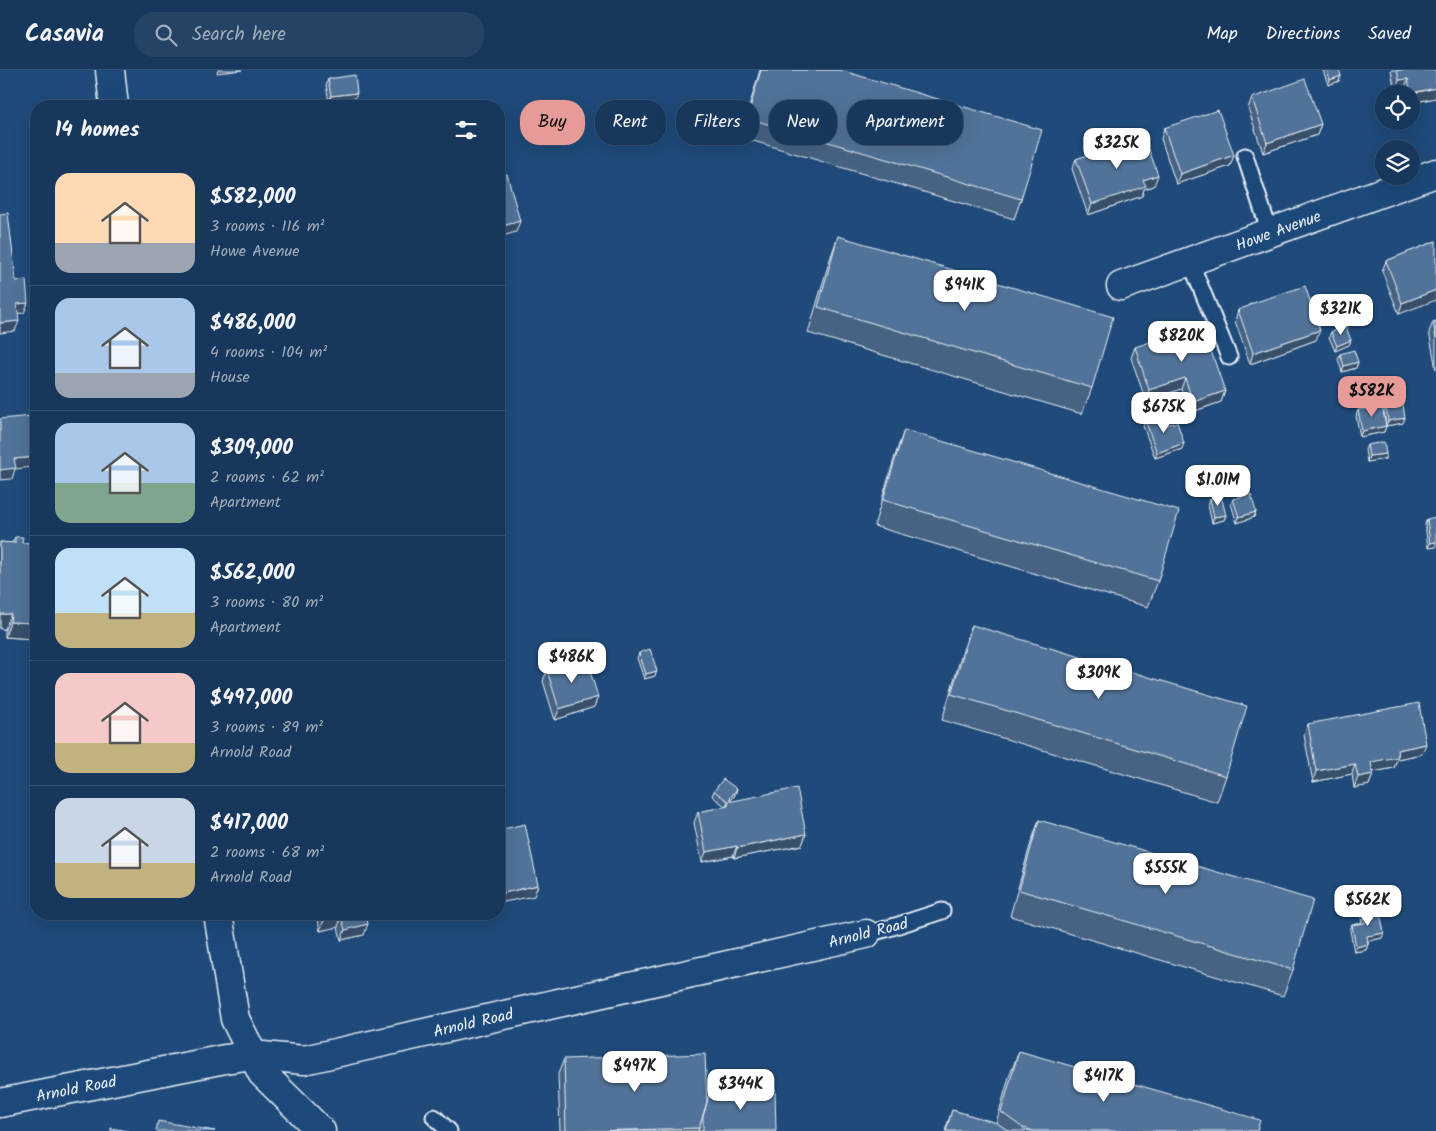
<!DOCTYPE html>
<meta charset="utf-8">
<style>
body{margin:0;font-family:Kalam,sans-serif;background:#244365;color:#f1f3f6;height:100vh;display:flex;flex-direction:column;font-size:19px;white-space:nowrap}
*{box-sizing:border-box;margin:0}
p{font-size:16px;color:#9eacbb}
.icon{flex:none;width:28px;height:28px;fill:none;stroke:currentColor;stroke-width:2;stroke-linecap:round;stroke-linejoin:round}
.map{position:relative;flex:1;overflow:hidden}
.details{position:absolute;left:30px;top:30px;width:475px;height:820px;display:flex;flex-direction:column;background:#17385c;border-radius:20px;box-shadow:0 5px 20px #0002,0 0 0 1px #365272}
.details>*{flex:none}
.hud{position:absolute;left:520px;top:30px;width:475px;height:45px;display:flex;gap:10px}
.tools{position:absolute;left:1375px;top:15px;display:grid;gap:10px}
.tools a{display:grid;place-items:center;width:45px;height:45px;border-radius:50%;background:#17385c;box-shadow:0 5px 20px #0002,0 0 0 1px #365272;font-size:25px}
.price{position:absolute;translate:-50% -42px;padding:0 11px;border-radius:10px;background:#fff;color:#222;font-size:16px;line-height:32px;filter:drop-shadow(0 1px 2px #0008)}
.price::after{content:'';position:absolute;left:50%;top:30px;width:15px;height:11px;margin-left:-8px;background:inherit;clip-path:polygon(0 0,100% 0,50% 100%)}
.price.on{background:#e69b98;color:#111}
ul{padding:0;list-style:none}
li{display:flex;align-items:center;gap:15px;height:125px;padding:0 25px}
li+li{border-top:1px solid #365272}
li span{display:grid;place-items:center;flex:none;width:140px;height:100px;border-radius:15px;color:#555}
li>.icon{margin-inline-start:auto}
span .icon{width:60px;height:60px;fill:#fffc;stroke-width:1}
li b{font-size:21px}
h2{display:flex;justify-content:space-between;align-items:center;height:60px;padding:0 25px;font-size:21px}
.tag{padding:0 18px;border-radius:20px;background:#17385c;box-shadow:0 5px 20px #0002,0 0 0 1px #365272;font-size:18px;line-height:45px}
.tag.on{background:#e69b98;color:#111}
header{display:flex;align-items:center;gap:30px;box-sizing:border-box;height:70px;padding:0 25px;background:#17385c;border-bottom:1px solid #365272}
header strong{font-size:24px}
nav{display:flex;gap:28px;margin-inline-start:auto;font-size:18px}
.search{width:350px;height:45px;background:#244365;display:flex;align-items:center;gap:12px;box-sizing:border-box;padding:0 18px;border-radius:20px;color:#9eacbb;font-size:19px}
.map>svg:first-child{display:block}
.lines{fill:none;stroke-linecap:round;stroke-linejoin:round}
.service-casing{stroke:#e8f1f8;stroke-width:19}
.minor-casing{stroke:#e8f1f8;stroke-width:31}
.service{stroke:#1f4a7a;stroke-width:15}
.minor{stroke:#1f4a7a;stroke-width:28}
.wall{fill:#466384;stroke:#e8f1f8}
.shaded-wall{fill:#39506b;stroke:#e8f1f8}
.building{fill:#517399;stroke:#e8f1f8}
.labels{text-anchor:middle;stroke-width:4;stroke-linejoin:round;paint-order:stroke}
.street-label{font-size:16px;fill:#e8f1f8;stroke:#1f4a7a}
</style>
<header>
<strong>Casavia</strong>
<div class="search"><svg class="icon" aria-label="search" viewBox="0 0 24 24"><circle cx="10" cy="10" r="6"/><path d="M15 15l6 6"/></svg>Search here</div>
<nav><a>Map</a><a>Directions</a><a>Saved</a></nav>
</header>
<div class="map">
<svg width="1436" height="1061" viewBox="0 0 1436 1061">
<rect width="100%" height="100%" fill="#1f4a7a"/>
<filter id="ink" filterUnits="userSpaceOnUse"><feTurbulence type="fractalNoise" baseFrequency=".02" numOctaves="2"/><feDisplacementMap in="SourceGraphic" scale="10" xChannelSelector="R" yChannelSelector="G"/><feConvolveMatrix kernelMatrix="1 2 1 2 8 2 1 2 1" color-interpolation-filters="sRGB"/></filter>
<g filter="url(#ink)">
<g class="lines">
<!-- service casing -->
<g class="service-casing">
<path id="service" d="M 1245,86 L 1270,163
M 1190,191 L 1229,287
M 866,864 L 886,859 L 942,841
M 434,1047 L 449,1061"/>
</g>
<!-- minor casing -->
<g class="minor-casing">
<path id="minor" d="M 110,0 L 114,36
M 1121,216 L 1436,103
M 218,844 L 235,949 L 262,1003 L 321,1061
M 0,1033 L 225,989 L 253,985 L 304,990 L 866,864"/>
</g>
<!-- service -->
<use href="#service" class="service"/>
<!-- minor -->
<use href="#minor" class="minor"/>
</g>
<!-- wall -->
<path class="wall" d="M 760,0 L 840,0 L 1021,129 L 1014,149 L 740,67 Z
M 1323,0 L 1339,0 L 1341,6 L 1339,11 L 1328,15 Z
M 1391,0 L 1436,0 L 1436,28 L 1411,33 L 1411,24 L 1405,24 L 1404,19 L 1395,21 Z
M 328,9 L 355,28 L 329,32 L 326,15 Z
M 1252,28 L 1321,54 L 1317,65 L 1263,83 L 1248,38 Z
M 1164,58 L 1234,85 L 1230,96 L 1176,114 L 1161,69 Z
M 1131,73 L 1154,116 L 1144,119 L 1142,126 L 1088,145 L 1072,99 L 1076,89 Z
M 838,166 L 1092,318 L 1082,344 L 808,263 L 829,192 Z
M 1436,171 L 1399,244 L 1382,201 L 1386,191 Z
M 1250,234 L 1316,270 L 1250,294 L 1235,251 L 1238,240 L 1250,236 Z
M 1436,251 L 1436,299 L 1429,262 L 1433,252 Z
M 1331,262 L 1351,270 L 1349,275 L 1335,281 L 1329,267 Z
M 1135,277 L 1225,321 L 1221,332 L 1189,343 L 1181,319 L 1146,331 L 1131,288 Z
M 1340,284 L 1358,292 L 1356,298 L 1342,302 L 1338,289 Z
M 1386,337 L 1403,353 L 1386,356 L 1384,362 L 1360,367 L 1356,346 L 1358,340 L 1386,354 L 1384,342 Z
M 1145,350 L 1166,355 L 1182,379 L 1155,388 L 1143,356 Z
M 904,360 L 1158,511 L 1148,537 L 874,456 L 895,386 Z
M 1367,375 L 1386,384 L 1385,389 L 1367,392 L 1365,380 Z
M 1210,429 L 1226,445 L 1224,450 L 1212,453 L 1208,435 Z
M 1233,429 L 1256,442 L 1254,447 L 1237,453 L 1231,434 Z
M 1427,449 L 1436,477 L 1428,478 L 1425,454 Z
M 15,467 L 22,473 L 32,473 L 34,467 L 36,562 L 33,569 L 5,567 L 5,559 L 0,559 L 0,472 L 12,473 Z
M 972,555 L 1226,706 L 1217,732 L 942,650 L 963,580 Z
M 639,583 L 655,606 L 644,609 L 637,588 Z
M 547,600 L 594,637 L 555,650 L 543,611 Z
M 1308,654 L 1422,684 L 1397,689 L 1394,698 L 1373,702 L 1373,704 L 1369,715 L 1354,718 L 1352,704 L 1313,712 L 1304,665 Z
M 737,719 L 735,725 L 730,731 L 806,764 L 802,775 L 734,788 L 733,786 L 702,792 L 694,753 L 698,742 L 726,737 L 712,726 L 714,721 Z
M 1039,750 L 1293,900 L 1283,926 L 1010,846 L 1030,776 Z
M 1363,840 L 1382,868 L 1368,871 L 1368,874 L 1366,880 L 1354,882 L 1350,860 L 1352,855 L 1362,853 L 1361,845 Z
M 317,844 L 379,844 L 377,848 L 367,850 L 364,865 L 341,870 L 338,857 L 320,861 Z
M 1019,981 L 1257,1061 L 945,1061 L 952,1040 L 996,1053 L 1009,1007 Z
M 564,989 L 707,1032 L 710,1021 L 776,1061 L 560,1061 L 558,1004 Z"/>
<!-- shaded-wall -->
<path class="shaded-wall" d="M 218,0 L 242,0 L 217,3 Z
M 1341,6 L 1339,11 L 1328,15 L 1330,10 Z
M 1408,9 L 1404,19 L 1395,21 L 1399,10 Z
M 1436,18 L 1436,28 L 1411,33 L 1411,24 Z
M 357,23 L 355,28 L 329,32 L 331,26 Z
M 1321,54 L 1317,65 L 1263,83 L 1267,73 Z
M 1234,85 L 1230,96 L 1176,114 L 1180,104 Z
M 1158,105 L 1154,116 L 1144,119 L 1142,126 L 1088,145 L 1092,134 L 1143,110 Z
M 520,151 L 516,162 L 499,167 L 499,157 Z
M 1436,220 L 1436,230 L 1399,244 L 1402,233 Z
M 28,233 L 24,243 L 13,244 L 17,234 Z
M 19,251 L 15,261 L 0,263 L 0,253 Z
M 1320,260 L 1316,270 L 1250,294 L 1253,283 Z
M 1351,270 L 1349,275 L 1335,281 L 1337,276 Z
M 1358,292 L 1356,298 L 1342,302 L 1344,296 Z
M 1185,308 L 1181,319 L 1146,331 L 1149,320 Z
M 1225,321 L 1221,332 L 1189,343 L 1193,332 Z
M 1405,348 L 1403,353 L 1386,356 L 1384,362 L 1360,367 L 1362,361 L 1386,356 L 1388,351 Z
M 1184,373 L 1182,379 L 1155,388 L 1157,383 Z
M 1386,384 L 1385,389 L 1367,392 L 1369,386 Z
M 36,387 L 33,397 L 15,399 L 12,409 L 0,410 L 0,400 L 14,389 Z
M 1256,442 L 1254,447 L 1237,453 L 1239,447 Z
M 1226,445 L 1224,450 L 1212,453 L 1214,447 Z
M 1436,472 L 1436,477 L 1428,478 L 1430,473 Z
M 0,544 L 11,544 L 5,559 L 0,559 Z
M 10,552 L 36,553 L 36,562 L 33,569 L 5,567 Z
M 657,601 L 655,606 L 644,609 L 646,604 Z
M 598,627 L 594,637 L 555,650 L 559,639 Z
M 1426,674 L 1422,684 L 1397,689 L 1394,698 L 1367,703 L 1371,692 L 1397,680 Z
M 1355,694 L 1352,704 L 1313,712 L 1316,701 Z
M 1373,704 L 1369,715 L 1354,718 L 1358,707 Z
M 737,719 L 735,725 L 728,734 L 728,732 L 726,737 L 728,731 Z
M 806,764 L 802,775 L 734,788 L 737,778 Z
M 737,776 L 733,786 L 702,792 L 706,782 Z
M 538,815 L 534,826 L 499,833 L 499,824 Z
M 364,844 L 379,844 L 377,848 L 361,851 Z
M 341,846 L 338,857 L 320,861 L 324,850 Z
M 368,854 L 364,865 L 341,870 L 345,860 Z
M 1384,863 L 1382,868 L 1365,872 L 1367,866 Z
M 1368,874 L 1366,880 L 1354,882 L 1356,877 Z
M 699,1058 L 698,1061 L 594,1061 Z"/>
<!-- building -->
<path class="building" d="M 761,0 L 840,0 L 1042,60 L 1021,129 L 747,48 Z
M 1327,0 L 1339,0 L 1341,6 L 1330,10 Z
M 1397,0 L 1436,0 L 1436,18 L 1411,23 L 1408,9 L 1399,10 Z
M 355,5 L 357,23 L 331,26 L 328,9 Z
M 1305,9 L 1321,54 L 1267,73 L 1252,28 Z
M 1218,40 L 1234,85 L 1180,104 L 1164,58 Z
M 1145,68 L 1158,105 L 1143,110 L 1146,116 L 1092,134 L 1076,89 L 1130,70 L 1131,73 Z
M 507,104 L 520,151 L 499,157 L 499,107 Z
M 8,143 L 16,211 L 26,210 L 28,233 L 17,234 L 19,251 L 0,253 L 0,144 Z
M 838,166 L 1113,247 L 1092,318 L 818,237 Z
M 1436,171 L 1436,220 L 1402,233 L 1386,191 Z
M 1305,216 L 1320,260 L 1253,283 L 1238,240 L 1251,235 L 1250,234 Z
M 1436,251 L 1436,268 L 1433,252 Z
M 1202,255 L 1225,321 L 1193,332 L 1185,308 L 1149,320 L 1135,277 Z
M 1345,255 L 1351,270 L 1337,276 L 1331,262 Z
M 1354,280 L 1358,292 L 1344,296 L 1340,284 Z
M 1403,334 L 1405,348 L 1388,351 L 1386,337 Z
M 1382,336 L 1386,356 L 1362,361 L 1358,340 Z
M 1163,345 L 1166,355 L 1177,352 L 1184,373 L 1157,383 L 1145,350 Z
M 32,346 L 36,387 L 14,389 L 16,398 L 0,400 L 0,349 Z
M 904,360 L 1179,441 L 1158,511 L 883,430 Z
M 1384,372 L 1386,384 L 1369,386 L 1367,375 Z
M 1251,424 L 1256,442 L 1239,447 L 1233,429 Z
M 1221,426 L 1226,445 L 1214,447 L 1210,429 Z
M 1436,447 L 1436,472 L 1430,473 L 1427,449 Z
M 15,467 L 23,467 L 22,473 L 34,473 L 34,467 L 36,467 L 36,553 L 10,552 L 11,544 L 0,544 L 0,472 L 15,473 Z
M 972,555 L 1247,636 L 1226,706 L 951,624 Z
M 650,579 L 657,601 L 646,604 L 639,583 Z
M 586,588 L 598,627 L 559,639 L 547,600 Z
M 1419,633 L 1426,674 L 1397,680 L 1398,687 L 1371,692 L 1373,704 L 1358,707 L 1355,694 L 1316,701 L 1308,654 Z
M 723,709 L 737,719 L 728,731 L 714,721 Z
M 797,718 L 806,764 L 737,778 L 737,776 L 706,782 L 698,742 L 728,736 L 728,732 Z
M 1039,750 L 1313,830 L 1293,900 L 1019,820 Z
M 525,754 L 538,815 L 499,824 L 499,760 Z
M 1379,837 L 1384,863 L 1367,866 L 1368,874 L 1356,877 L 1352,855 L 1365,853 L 1363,840 Z
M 323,844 L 366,844 L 368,854 L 345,860 L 341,846 L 324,850 Z
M 1019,981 L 1260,1050 L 1257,1061 L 1034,1061 L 1023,1058 L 1001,1042 Z
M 705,984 L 707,1032 L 699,1058 L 594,1061 L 566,1061 L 564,989 Z
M 775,1019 L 776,1061 L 703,1061 L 703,1047 L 710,1021 Z
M 952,1040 L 997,1053 L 1009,1061 L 946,1061 Z
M 158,1051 L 215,1061 L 156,1061 Z
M 111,1058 L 128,1061 L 111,1061 Z"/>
</g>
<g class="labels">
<!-- street labels -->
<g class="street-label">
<text transform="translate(1278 160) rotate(-20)" y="6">Howe Avenue</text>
<text transform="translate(868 862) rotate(-14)" y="6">Arnold Road</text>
<text transform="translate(473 952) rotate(-13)" y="6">Arnold Road</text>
<text transform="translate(76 1018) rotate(-11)" y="6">Arnold Road</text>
</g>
</g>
</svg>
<div class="tools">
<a><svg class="icon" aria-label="locate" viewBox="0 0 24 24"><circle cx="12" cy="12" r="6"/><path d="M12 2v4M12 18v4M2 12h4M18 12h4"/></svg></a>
<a><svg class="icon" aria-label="layers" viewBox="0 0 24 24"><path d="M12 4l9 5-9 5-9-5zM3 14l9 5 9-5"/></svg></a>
</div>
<b class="price" style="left:1117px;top:100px">$325K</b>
<b class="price" style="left:965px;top:242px">$941K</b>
<b class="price" style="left:1341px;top:266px">$321K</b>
<b class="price" style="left:1182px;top:293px">$820K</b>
<b class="price on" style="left:1372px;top:348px">$582K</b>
<b class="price" style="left:1164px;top:364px">$675K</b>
<b class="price" style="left:1218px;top:437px">$1.01M</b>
<b class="price" style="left:572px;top:614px">$486K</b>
<b class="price" style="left:1099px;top:630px">$309K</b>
<b class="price" style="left:1166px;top:825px">$555K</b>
<b class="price" style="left:1368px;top:857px">$562K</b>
<b class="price" style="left:635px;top:1023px">$497K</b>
<b class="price" style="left:1104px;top:1033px">$417K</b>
<b class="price" style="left:741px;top:1041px">$344K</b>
<div class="hud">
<a class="tag on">Buy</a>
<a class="tag">Rent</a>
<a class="tag">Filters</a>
<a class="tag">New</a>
<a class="tag">Apartment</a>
</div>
<section class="details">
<h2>14 homes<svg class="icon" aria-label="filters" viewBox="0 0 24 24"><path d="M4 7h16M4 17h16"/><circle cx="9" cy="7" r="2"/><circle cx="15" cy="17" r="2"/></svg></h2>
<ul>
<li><span style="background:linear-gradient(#ffd9b3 70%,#9aa5b1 0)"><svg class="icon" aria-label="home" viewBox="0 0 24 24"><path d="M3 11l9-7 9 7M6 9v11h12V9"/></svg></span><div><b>$582,000</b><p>3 rooms · 116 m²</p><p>Howe Avenue</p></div></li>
<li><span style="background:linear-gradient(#a9c7e8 75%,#9aa5b1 0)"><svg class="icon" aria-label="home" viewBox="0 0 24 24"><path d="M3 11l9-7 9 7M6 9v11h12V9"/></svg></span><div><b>$486,000</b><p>4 rooms · 104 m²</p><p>House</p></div></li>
<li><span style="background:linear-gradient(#a9c7e8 60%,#7fa58c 0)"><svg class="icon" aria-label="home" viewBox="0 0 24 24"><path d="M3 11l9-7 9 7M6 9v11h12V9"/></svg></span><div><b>$309,000</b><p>2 rooms · 62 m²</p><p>Apartment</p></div></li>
<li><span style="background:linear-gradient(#bfe0f5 65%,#c2b280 0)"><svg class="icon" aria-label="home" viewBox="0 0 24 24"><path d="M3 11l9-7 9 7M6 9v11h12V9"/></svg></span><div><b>$562,000</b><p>3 rooms · 80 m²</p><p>Apartment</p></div></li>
<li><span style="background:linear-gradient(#f6c9c9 70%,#c2b280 0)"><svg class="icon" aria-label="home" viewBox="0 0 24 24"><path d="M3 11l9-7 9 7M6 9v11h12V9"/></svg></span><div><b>$497,000</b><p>3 rooms · 89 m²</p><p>Arnold Road</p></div></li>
<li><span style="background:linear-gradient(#c9d6e8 65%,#c2b280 0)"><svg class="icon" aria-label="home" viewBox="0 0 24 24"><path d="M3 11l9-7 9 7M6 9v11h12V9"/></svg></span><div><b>$417,000</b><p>2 rooms · 68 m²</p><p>Arnold Road</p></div></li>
</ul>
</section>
</div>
